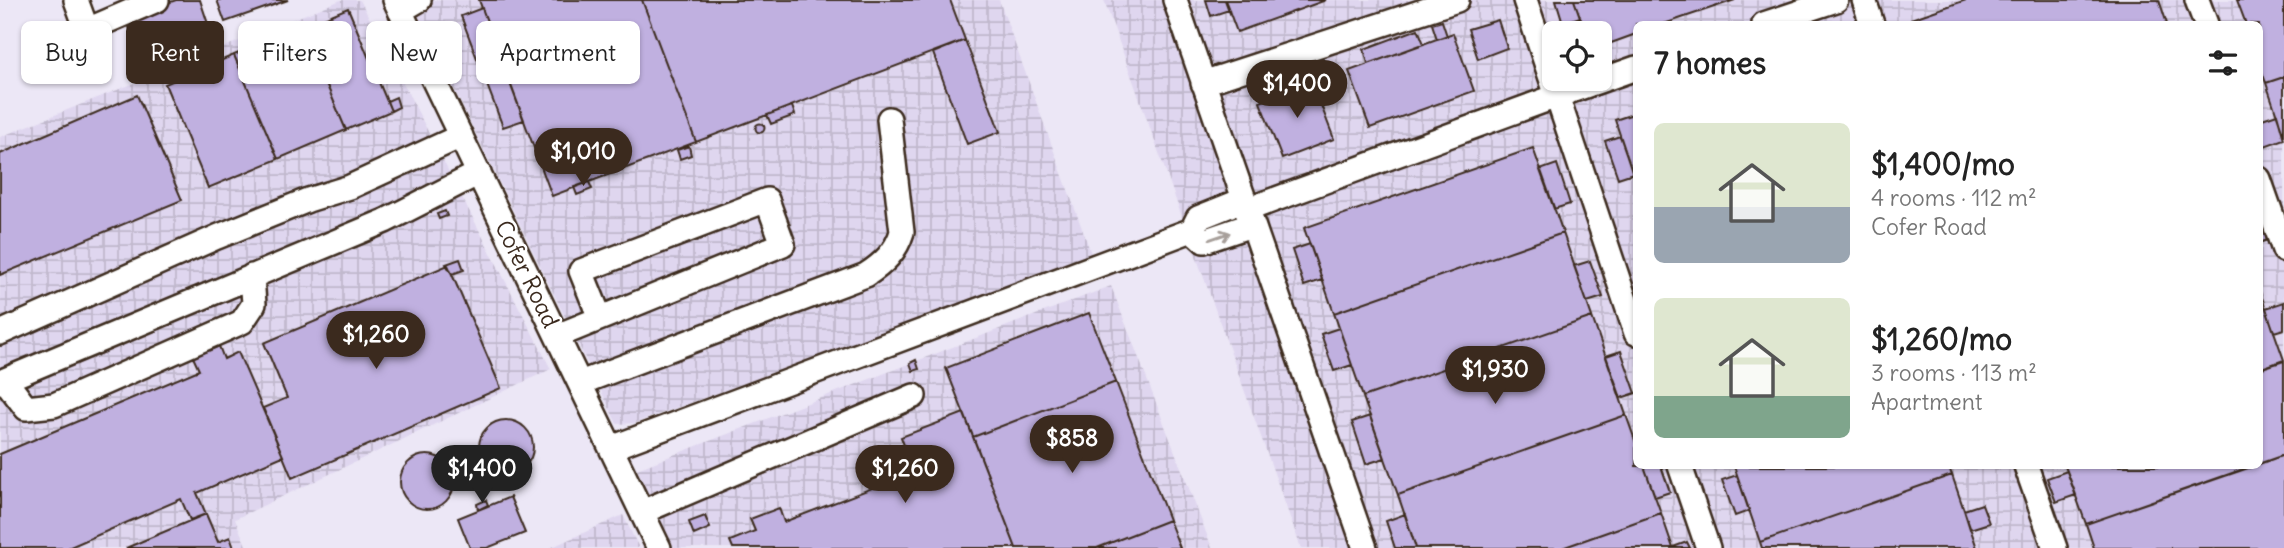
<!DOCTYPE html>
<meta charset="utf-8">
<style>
body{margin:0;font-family:Delius,sans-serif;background:#f6f6f6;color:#222;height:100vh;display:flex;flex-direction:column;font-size:26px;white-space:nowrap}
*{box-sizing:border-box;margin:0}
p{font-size:23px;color:#767676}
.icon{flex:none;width:38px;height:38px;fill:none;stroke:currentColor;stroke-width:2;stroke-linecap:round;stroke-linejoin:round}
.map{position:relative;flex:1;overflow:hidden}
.sheet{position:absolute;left:1633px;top:21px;width:630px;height:448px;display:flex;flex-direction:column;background:#fff;border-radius:10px;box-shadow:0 2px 5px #0004}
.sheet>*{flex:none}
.banner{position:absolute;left:21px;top:21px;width:665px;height:63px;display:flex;gap:14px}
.fabs{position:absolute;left:1542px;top:21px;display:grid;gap:14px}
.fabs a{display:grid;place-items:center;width:70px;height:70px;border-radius:10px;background:#fff;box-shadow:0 2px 5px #0004;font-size:35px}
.price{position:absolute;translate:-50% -60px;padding:0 16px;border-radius:24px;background:#3b2a1e;color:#fff;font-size:23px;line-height:46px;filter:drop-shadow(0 2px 4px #0008)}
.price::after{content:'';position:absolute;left:50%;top:42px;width:21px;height:16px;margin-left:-10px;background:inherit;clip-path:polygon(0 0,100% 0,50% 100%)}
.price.current{background:#222;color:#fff}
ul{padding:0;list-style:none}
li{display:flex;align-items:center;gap:21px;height:175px;padding:0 21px}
li span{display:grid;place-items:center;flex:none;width:196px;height:140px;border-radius:10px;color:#555}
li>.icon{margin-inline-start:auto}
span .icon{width:84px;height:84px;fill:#fffc;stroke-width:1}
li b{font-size:30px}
h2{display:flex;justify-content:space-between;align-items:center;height:84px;padding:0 21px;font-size:30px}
.chip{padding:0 24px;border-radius:10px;background:#fff;box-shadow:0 2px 5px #0004;font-size:24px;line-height:63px}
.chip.current{background:#3b2a1e;color:#fff}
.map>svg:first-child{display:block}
.industrial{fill:url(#industrial-grid);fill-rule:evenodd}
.building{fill:#c0b0e0;stroke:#3b2a1e;stroke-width:2}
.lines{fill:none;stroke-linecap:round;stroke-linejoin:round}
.minor-casing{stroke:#3b2a1e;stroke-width:28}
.minor{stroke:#fff;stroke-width:23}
.oneway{stroke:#a79f9a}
.labels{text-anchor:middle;stroke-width:5;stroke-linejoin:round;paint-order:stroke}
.street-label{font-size:23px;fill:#3b2a1e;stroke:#fff}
</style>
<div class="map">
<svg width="2284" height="548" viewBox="0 0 2284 548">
<defs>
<pattern id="industrial-grid" width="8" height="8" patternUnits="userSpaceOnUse" patternTransform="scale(1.75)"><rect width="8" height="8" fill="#dfd6ef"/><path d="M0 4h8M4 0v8" fill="none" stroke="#c0b8cc"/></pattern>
</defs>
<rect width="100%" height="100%" fill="#ece7f6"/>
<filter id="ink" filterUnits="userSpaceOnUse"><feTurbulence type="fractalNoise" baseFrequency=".0143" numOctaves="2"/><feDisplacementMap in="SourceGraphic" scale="14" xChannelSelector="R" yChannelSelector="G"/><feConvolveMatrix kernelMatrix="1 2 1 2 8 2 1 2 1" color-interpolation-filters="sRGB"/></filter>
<g filter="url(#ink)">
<!-- industrial -->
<path class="industrial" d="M 341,0 L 360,0 L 551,369 L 235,519 L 247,548 L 0,548 L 0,137 Z
M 411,0 L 999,0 L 1092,256 L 635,423 L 617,424 Z
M 1104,0 L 2284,0 L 2284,548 L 1301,548 ZM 1636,24 L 2259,24 L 2259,466 L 1636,466 ZM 1554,33 L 1600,33 L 1600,79 L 1554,79 Z
M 1111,286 L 1212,548 L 674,548 L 637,469 Z
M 623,515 L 639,548 L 550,548 Z"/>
<!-- building -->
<path class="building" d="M 176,0 L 200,0 L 210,30 L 139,55 L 126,18 Z
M 217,0 L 288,0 L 225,22 Z
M 479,0 L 642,0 L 696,142 L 552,196 Z
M 642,0 L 950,0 L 965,40 L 696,142 Z
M 1206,0 L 1225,0 L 1229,10 L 1211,16 Z
M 1225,0 L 1326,0 L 1237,32 Z
M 1556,0 L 1574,0 L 1580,17 L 1563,23 Z
M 1574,0 L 1735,0 L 1664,24 L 1636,24 L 1636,34 L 1600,47 L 1600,33 L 1586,33 Z
M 1966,0 L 2159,0 L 2167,24 L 1912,24 L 1911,19 Z
M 2237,0 L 2284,0 L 2284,77 L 2266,83 L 2259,64 L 2259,24 L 2246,24 Z
M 348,8 L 391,111 L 346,130 L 302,27 Z
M 482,8 L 524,120 L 503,127 L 461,16 Z
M 1498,20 L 1507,48 L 1478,59 L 1468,29 Z
M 1442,21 L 1447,36 L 1437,39 L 1432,24 Z
M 302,27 L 346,130 L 278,159 L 234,55 Z
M 1418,29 L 1424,44 L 1368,64 L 1364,49 Z
M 1453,33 L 1474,91 L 1370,128 L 1349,71 Z
M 965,40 L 1000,132 L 967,144 L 933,53 Z
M 234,55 L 278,159 L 208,188 L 165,84 Z
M 2284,77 L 2284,136 L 2266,83 Z
M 1312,82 L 1334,139 L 1282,159 L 1260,102 Z
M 137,95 L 182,200 L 0,275 L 0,154 Z
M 396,97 L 399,107 L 391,111 L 387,101 Z
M 792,106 L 795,115 L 771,124 L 767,115 Z
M 1636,113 L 1636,183 L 1615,120 Z
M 2277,114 L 2284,139 L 2262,147 L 2259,120 Z
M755.5 128a4.5 4.5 0 1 1 9 0a4.5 4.5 0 1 1-9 0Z
M 1620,136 L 1633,173 L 1618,178 L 1605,141 Z
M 689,146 L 691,155 L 680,159 L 677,150 Z
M 1533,148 L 1563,233 L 1334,313 L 1304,228 Z
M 1557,164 L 1570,204 L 1554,209 L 1540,170 Z
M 589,182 L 592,189 L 577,195 L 574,187 Z
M 445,211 L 447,216 L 439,219 L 437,214 Z
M 2262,214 L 2271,239 L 2259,243 L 2259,215 Z
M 1563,233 L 1592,317 L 1363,397 L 1334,313 Z
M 1310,244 L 1322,280 L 1304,286 L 1292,250 Z
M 460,259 L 464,270 L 452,274 L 446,264 Z
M 1590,261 L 1603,297 L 1587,302 L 1574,266 Z
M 448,265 L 501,388 L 292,478 L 263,408 L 287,398 L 264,343 Z
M 2259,289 L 2284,360 L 2259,369 Z
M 2284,302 L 2284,329 L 2274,332 L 2266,308 Z
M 1089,313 L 1116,382 L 973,437 L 946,368 Z
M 1592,317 L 1626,415 L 1398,495 L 1363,397 Z
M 1339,328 L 1352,365 L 1334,371 L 1321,334 Z
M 219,346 L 224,359 L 238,352 L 283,456 L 197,493 L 206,514 L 190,520 L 181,499 L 68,548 L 0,548 L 0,454 L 199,370 L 193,357 Z
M 1621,351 L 1636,393 L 1621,398 L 1606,356 Z
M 916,360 L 919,369 L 913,371 L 910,363 Z
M 2284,361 L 2284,455 L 2259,464 L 2259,369 Z
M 1116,382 L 1169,520 L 1097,548 L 1016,548 L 973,437 Z
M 964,413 L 1016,548 L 733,548 L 730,541 L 755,531 L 750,519 L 779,508 L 784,522 L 914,472 L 901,437 Z
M 1626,415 L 1636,443 L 1636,466 L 1644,466 L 1661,513 L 1562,548 L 1416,548 L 1398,495 Z
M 1370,416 L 1385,458 L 1366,464 L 1352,422 Z
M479 447a27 27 0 1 1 54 0a27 27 0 1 1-54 0Z
M400 482a27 27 0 1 1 54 0a27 27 0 1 1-54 0Z
M 2284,455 L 2284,548 L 2094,548 L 2086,524 Z
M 467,460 L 472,472 L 462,476 L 458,464 Z
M 1644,466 L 1661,466 L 1670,492 L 1655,497 Z
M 1734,466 L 1948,466 L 1952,475 L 1760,542 Z
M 2065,466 L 2254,466 L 2086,524 Z
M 2067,471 L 2076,495 L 2056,502 L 2047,478 Z
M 1737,475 L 1749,511 L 1735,516 L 1722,480 Z
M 1952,475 L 1977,548 L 1762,548 L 1760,542 Z
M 510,497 L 525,533 L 487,548 L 470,548 L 458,518 Z
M 486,500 L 488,505 L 478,510 L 477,504 Z
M 1982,504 L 1989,523 L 1970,529 L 1964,510 Z
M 1661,513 L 1673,548 L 1562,548 Z
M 206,514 L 218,542 L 230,537 L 234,548 L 126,548 Z
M 1405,514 L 1416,548 L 1395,548 L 1386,521 Z
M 705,516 L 710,528 L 694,535 L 689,522 Z
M 1169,520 L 1180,548 L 1097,548 Z
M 1687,542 L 1690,548 L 1673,548 L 1673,547 Z"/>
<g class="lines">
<!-- minor casing -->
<g class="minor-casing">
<path id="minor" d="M 76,0 L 87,30 L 157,0
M 395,0 L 659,548
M 1175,0 L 1365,548
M 1864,0 L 1872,24
M 2197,0 L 2206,24
M 400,11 L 419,0
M 1764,24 L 1836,0
M 1636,68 L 1557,96 L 1636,333
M 1203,83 L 1457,0
M 2259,179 L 2284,250
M 1246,210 L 1557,96 L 1525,0
M 1192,230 L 1204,241 L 1251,225
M 0,333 L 217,237 L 308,200 L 350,187 L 461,136
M 557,336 L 783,244 L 767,200 L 581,271 L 600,318
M 5,380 L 26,408 L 54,405 L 242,322 L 254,304 L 252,276
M 0,382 L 385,221 L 479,173
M 580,383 L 866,275 C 883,264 896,252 902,232 L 889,119
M 611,448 L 1192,230 L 1198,218 L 1243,200
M 1680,466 L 1708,548
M 2026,466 L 2055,548
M 642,512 L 914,396"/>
</g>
<!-- minor -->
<use href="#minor" class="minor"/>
</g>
<!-- one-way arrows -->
<defs><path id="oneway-shaft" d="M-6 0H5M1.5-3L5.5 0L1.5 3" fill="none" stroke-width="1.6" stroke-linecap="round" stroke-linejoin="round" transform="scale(1.75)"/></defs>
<use class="oneway" href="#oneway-shaft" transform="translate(1220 236) rotate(-19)"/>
</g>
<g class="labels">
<!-- street labels -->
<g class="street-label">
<text transform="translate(527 274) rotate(64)" y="8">Cofer Road</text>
</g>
</g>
</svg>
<div class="fabs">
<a><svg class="icon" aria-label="locate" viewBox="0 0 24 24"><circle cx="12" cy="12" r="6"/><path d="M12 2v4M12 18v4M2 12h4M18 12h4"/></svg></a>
</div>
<b class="price" style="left:1297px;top:120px">$1,400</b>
<b class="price" style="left:583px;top:188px">$1,010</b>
<b class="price" style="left:376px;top:371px">$1,260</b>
<b class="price" style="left:1495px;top:406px">$1,930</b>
<b class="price" style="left:1072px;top:475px">$858</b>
<b class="price current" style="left:482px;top:505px">$1,400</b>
<b class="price" style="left:905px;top:505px">$1,260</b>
<div class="banner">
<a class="chip">Buy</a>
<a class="chip current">Rent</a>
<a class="chip">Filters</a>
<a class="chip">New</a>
<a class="chip">Apartment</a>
</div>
<section class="sheet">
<h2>7 homes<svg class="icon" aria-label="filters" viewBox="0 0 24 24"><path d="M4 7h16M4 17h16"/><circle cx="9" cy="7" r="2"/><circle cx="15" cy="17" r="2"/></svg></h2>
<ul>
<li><span style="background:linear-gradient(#dfe7d0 60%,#9aa5b1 0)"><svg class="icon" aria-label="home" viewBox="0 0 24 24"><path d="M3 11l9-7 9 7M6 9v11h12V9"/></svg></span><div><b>$1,400/mo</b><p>4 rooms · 112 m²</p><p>Cofer Road</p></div></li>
<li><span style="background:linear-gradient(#dfe7d0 70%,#7fa58c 0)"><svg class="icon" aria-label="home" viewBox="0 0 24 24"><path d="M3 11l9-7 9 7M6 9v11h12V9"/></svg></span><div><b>$1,260/mo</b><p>3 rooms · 113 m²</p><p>Apartment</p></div></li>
</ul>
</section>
</div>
